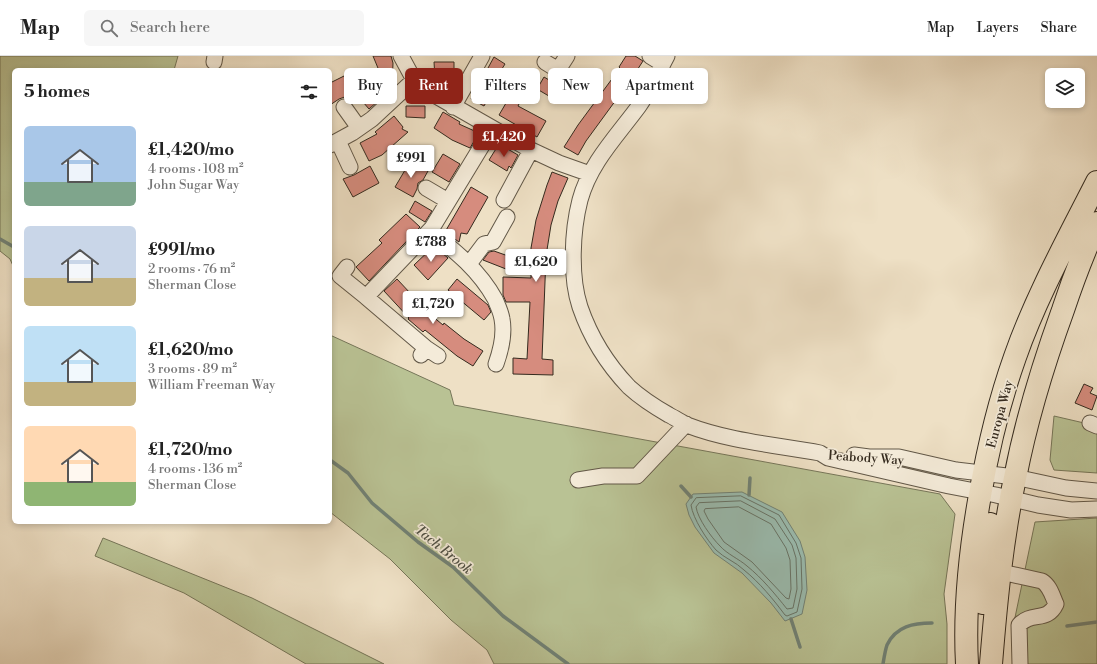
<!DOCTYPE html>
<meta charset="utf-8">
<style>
body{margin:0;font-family:"Libre Bodoni",serif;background:#f6f6f6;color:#222;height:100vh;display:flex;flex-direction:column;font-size:15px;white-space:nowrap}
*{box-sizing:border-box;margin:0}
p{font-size:13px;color:#767676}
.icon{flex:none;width:22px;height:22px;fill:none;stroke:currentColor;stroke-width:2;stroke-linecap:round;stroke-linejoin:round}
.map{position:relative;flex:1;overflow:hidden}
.sheet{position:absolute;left:12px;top:12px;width:320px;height:456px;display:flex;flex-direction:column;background:#fff;border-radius:6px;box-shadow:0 2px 6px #0003}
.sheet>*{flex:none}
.top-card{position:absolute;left:344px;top:12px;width:380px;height:36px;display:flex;gap:8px}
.controls{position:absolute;left:1045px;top:12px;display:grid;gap:8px}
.controls a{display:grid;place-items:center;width:40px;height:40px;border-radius:6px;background:#fff;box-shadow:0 2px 6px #0003;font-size:20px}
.price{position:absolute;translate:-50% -34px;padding:0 9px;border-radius:4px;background:#fff;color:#222;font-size:13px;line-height:26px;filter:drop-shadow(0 1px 2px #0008)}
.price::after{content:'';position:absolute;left:50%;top:24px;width:12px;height:9px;margin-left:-6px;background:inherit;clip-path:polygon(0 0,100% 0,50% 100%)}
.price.on{background:#8f2418;color:#fff}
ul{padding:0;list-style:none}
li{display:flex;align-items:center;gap:12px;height:100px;padding:0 12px}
li span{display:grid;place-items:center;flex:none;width:112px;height:80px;border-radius:6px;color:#555}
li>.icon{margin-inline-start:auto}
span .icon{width:48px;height:48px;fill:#fffc;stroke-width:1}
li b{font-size:17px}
h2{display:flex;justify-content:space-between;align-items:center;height:48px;padding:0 12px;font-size:17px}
.chip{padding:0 14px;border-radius:6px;background:#fff;box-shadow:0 2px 6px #0003;font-size:14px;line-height:36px}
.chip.on{background:#8f2418;color:#fff}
header{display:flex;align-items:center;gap:24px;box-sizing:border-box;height:56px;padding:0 20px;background:#fff;border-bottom:1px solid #e0e0e0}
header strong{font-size:19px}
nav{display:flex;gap:22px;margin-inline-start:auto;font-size:14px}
.search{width:280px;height:36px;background:#f6f6f6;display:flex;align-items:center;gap:10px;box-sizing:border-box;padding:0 14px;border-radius:6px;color:#767676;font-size:15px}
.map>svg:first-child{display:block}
.green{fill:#b9c294;stroke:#767659}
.water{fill:#9abdb1;stroke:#718276}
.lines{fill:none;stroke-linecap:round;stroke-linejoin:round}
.shore{stroke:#677468;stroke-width:1}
.stream{stroke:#718276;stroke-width:3.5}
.building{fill:#d68c7e;stroke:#342a1e}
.minor-casing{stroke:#625848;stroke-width:17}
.highway-casing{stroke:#342a1e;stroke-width:24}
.minor{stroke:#f4ebd9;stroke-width:15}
.highway{stroke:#eee0c5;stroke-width:22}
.labels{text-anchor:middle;stroke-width:3.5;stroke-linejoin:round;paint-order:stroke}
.street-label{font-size:13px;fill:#342a1e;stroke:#f4ebd9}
.water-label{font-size:14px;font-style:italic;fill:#4e4f43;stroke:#f4ebd9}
</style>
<header>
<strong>Map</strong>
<div class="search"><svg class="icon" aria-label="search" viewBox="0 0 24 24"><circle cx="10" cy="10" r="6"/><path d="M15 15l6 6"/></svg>Search here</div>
<nav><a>Map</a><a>Layers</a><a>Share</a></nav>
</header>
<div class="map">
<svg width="1097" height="608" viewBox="0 0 1097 608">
<rect width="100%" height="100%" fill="#eee0c5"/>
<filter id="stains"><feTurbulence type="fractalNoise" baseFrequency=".005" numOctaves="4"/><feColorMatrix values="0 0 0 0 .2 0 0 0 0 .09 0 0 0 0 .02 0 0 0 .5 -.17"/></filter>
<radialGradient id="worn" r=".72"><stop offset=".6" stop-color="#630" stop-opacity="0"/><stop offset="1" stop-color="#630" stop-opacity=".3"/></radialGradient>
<!-- green -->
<path class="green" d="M 0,0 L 178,0 L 174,14 L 14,14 L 14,212 L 10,203 L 0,195 Z
M 330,279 L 450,334 L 454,349 L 940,438 L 955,458 L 944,538 L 947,568 L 947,608 L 494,608 L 487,594 L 451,564 L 390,503 L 330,456 Z
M 1054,360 L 1097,370 L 1097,417 L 1054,414 L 1050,404 Z
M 1097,462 L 1097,608 L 1013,608 L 1013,571 L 1035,466 Z
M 103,482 L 252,542 L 384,608 L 306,608 L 184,537 L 95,500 Z"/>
<!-- water -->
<path class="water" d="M 742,436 L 782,456 L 800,485 L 805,501 L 807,534 L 802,558 L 785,565 L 771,547 L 742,517 L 714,497 L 695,471 L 689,459 L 686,448 L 693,438 Z"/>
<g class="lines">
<!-- shore -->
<path class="shore" d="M 741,440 L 779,459 L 796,487 L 801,502 L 802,533 L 797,556 L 787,560 L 785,559 C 773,543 760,527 744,514 C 736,506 724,502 716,494 C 707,484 693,463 691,449 L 696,442 Z
M 741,445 L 775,463 L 792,489 L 796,502 L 797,533 L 793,552 L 787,553 C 775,538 762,522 747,510 C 739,503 727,498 720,490 C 711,481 698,463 696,451 L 699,447 Z
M 739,451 L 771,468 L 786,492 L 790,504 L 791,533 L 789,543 L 786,542 L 752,506 L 724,486 L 708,463 L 704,455 L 705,453 Z"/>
<!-- stream -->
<path class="stream" d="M 0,183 L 14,191
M 330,404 L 348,417 L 372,447 L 418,486 L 453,511 L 503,560 L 568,608
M 681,430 L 691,441
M 749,439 L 750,422
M 791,563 L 800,591
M 1067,570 L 1097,566
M 883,608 C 884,602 885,595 887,589 C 896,570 914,567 932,567"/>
</g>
<!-- building -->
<path class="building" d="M 373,0 L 391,0 L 393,7 L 392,32 L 380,32 L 380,17 Z
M 626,0 L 635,0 L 643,5 L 632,22 L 586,85 L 578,99 L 564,91 L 578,69 L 620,12 L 619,11 Z
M 494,1 L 505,8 L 490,32 L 493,34 L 484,50 L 471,43 Z
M 434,6 L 454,6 L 454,21 L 435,22 Z
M 344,20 L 353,38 L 339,43 L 330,49 L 330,27 Z
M 544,21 L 566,34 L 559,46 L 537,33 Z
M 366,31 L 378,45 L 369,53 L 357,39 Z
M 509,42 L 519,48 L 518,50 L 546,65 L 537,81 L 499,59 Z
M 406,50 L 425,50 L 425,62 L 406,61 Z
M 443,56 L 460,66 L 459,68 L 479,77 L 470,92 L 452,84 L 434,72 Z
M 394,60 L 403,71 L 402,73 L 408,76 L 382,99 L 369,105 L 360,87 L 377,78 L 375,76 Z
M 499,88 L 518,99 L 511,112 L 509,110 L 507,115 L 489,104 Z
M 443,98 L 460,108 L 449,126 L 432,116 Z
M 411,104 L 428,115 L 423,124 L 418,127 L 417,133 L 413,141 L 395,131 Z
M 370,110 L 379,127 L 353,141 L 343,123 L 354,119 Z
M 552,116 L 568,122 L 558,145 L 551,169 L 546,200 L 542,303 L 553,304 L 553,319 L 513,318 L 513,302 L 527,303 L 530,246 L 506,246 L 503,239 L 503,221 L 531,222 L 531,192 L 536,164 L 547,129 Z
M 471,131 L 488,141 L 467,178 L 461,177 L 459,186 L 445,176 Z
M 415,145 L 432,155 L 425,166 L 409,156 Z
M 406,158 L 420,171 L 369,225 L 356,211 L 382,187 L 379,184 Z
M 434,190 L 448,202 L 428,224 L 414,209 Z
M 494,195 L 511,201 L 506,213 L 483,204 L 489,196 Z
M 397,223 L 411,238 L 408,240 L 443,269 L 444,267 L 464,283 L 483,295 L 473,310 L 457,300 L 425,274 L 423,276 L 408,263 L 409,262 L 384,235 Z
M 457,223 L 488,249 L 491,256 L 484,264 L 448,234 Z
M 1084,328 L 1093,332 L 1090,337 L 1097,340 L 1092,354 L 1075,347 Z"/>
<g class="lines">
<!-- minor casing -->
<g class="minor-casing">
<path id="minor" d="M 401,0 L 414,24 L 431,37 L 529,93 L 559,107 L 590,118
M 650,0 L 663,8
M 667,0 C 658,17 650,34 639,50 C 617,80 590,107 580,144 C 572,175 570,221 580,251 C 590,280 608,309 629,331 C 641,342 655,351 669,359 C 675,362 681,366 687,369 C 728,385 776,389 820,397 L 828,402 L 949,430 L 996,439 L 1038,449 L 1071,454 L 1097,453
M 214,6 L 215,0
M 545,6 L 558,14 L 567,0
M 344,51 L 359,72
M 453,51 L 482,0
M 338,85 L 350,111
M 330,89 L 352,77 L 372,63 L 414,24
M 426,132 L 448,145
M 504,144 L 531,94
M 430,175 C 455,195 479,214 495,243 C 498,250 501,256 502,263 C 505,279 501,294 496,308
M 469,208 L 484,188 L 493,186 L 507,161
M 347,211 L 340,220 L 366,241 L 432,172 L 492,73
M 366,241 L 426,292 L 421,299
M 426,292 L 438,300
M 1090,367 L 1097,370
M 854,399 L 869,401 L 899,401 L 956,414 L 1015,421 L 1066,432 L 1097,435
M 578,424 L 603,420 L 637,420 L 686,368
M 1001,516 L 1042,525 C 1050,530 1052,539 1056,548 C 1047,567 1032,555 1019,569 L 1020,608"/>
</g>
<!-- highway casing -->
<g class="highway-casing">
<path id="highway" d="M 983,547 L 990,468
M 967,608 C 964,552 970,495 980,439 C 988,393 999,346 1015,301 C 1036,241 1068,183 1097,126
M 991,608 C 996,546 1002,483 1015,422 C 1026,365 1043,309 1063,254 C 1073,224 1084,195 1097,167"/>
</g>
<!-- minor -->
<use href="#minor" class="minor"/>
<!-- highway -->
<use href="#highway" class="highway"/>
</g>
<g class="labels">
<!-- street labels -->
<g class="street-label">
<text transform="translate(999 358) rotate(-75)" y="5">Europa Way</text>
<text transform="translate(866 401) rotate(4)" y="5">Peabody Way</text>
</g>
<!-- water labels -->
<g class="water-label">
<text transform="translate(444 493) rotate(39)" y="5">Tach Brook</text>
</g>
</g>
<rect width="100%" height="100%" filter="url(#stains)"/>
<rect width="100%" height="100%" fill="url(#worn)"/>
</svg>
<div class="controls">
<a><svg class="icon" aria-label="layers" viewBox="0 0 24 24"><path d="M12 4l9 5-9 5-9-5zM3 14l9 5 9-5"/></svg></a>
</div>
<b class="price on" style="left:504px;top:102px">£1,420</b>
<b class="price" style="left:411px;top:123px">£991</b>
<b class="price" style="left:431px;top:207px">£788</b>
<b class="price" style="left:536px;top:227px">£1,620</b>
<b class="price" style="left:433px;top:269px">£1,720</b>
<div class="top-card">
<a class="chip">Buy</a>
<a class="chip on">Rent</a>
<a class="chip">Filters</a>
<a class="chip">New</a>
<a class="chip">Apartment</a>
</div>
<section class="sheet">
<h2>5 homes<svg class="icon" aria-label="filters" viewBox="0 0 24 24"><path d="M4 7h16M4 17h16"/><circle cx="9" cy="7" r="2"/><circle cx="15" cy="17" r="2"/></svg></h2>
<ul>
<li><span style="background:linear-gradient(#a9c7e8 70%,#7fa58c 0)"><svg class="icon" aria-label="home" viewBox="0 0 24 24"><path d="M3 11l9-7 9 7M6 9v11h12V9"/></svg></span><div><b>£1,420/mo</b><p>4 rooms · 108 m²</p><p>John Sugar Way</p></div></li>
<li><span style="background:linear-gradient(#c9d6e8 65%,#c2b280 0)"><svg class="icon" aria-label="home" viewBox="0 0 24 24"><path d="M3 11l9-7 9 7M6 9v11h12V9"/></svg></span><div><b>£991/mo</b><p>2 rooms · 76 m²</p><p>Sherman Close</p></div></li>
<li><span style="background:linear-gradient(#bfe0f5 70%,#c2b280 0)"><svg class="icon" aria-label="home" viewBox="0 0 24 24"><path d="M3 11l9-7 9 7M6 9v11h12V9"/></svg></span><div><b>£1,620/mo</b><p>3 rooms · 89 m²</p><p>William Freeman Way</p></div></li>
<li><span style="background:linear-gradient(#ffd9b3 70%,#8fb573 0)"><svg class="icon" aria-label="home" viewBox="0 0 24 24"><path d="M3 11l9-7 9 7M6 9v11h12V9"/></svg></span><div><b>£1,720/mo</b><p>4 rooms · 136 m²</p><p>Sherman Close</p></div></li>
</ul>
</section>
</div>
